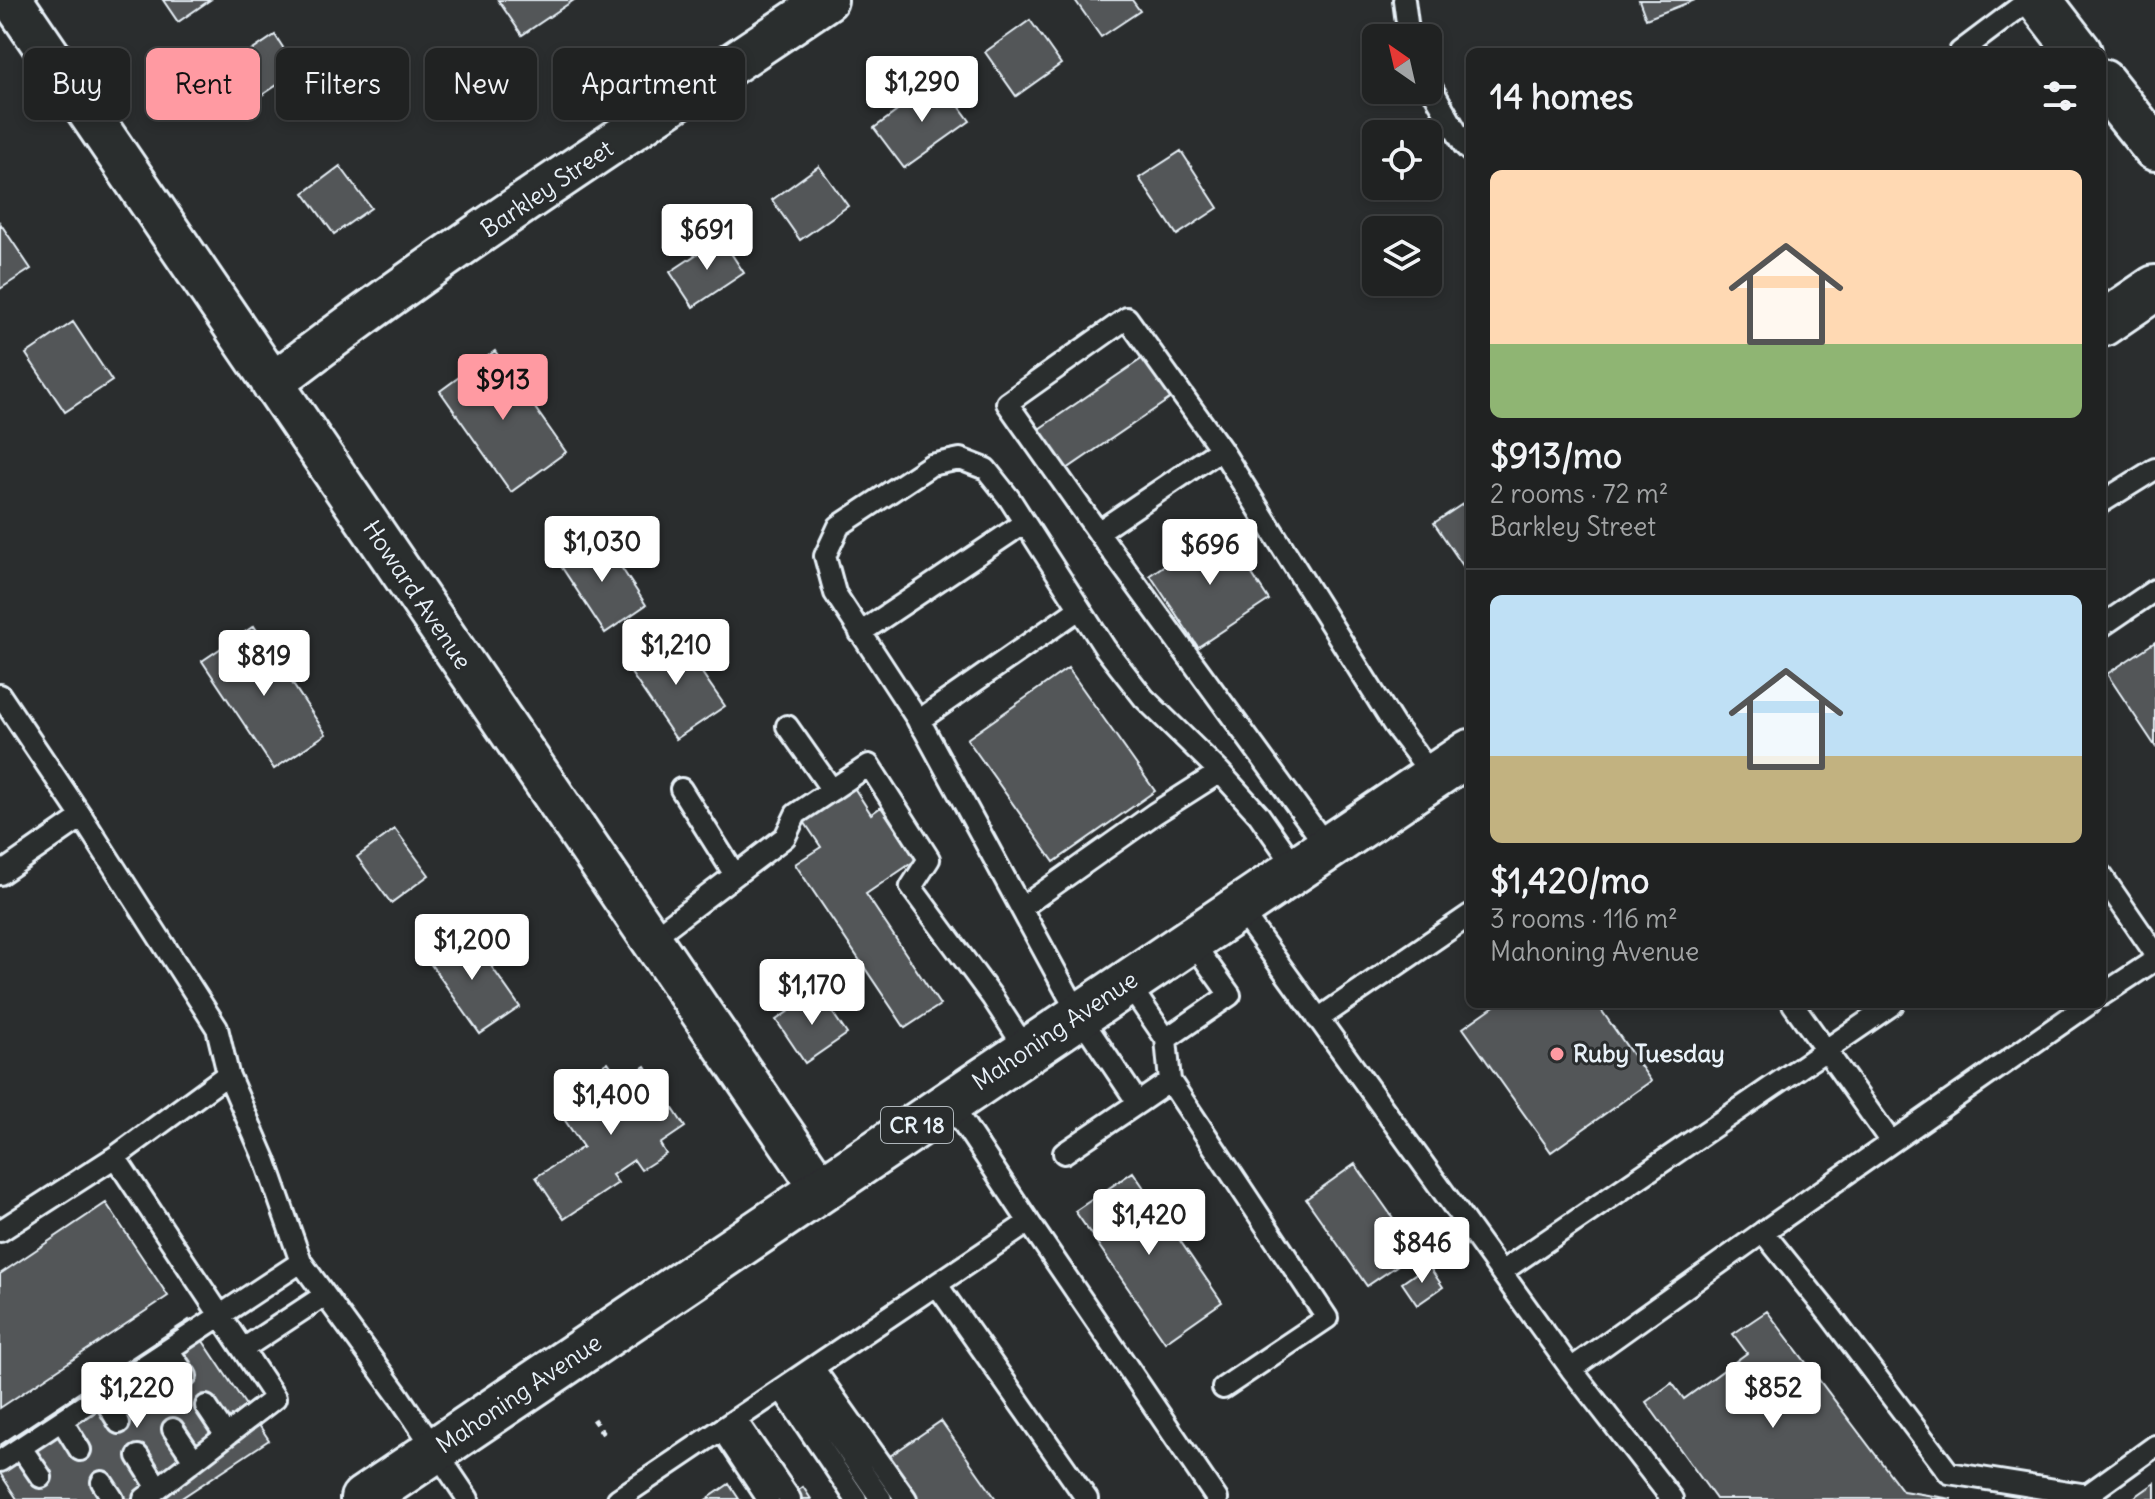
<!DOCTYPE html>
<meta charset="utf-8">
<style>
body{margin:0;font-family:Delius,sans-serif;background:#282a2a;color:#f1f3f6;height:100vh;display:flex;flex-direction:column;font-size:30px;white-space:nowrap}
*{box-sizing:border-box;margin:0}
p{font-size:26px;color:#a2a4a5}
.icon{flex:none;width:44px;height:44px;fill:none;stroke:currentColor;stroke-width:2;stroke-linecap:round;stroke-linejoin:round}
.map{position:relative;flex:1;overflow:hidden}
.drawer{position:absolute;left:1466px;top:48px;width:640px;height:960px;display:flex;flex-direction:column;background:#202222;border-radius:12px;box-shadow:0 4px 12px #0003,0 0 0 2px #3d3f40}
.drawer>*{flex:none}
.hud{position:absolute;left:24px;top:48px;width:760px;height:72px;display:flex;gap:16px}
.needle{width:52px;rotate:326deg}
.controls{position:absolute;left:1362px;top:24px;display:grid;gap:16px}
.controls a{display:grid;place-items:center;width:80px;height:80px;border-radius:12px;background:#202222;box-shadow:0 4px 12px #0003,0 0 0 2px #3d3f40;font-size:40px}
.price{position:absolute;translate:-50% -68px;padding:0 18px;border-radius:8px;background:#fff;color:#222;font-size:26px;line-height:52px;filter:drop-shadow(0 2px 4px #0008)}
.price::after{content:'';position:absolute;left:50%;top:48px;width:24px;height:18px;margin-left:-12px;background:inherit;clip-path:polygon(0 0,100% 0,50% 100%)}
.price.current{background:#ff9aa2;color:#111}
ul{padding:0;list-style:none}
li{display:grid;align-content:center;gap:16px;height:424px;padding:0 24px}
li+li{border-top:2px solid #3d3f40}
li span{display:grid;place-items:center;height:248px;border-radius:12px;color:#555}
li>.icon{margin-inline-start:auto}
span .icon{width:144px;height:144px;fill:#fffc;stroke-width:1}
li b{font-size:34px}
h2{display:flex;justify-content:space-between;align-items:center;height:96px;padding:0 24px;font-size:34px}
.tag{padding:0 28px;border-radius:12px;background:#202222;box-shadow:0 4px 12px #0003,0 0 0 2px #3d3f40;font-size:28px;line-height:72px}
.tag.current{background:#ff9aa2;color:#111}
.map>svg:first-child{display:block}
.building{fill:#535759;stroke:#e8f1f8;stroke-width:2}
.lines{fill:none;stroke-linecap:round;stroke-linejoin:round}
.lane-casing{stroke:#e8f1f8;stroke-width:26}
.street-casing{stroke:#e8f1f8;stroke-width:46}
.secondary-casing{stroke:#e8f1f8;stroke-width:50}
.primary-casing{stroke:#e8f1f8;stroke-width:50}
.path{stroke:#e8f1f8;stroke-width:5;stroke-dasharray:6 6;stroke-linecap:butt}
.lane{stroke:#2a2d2e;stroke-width:20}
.street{stroke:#2a2d2e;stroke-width:40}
.secondary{stroke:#2a2d2e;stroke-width:44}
.primary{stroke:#2a2d2e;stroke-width:44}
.poi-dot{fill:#ff9aa2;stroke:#2a2d2e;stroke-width:3}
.labels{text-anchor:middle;stroke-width:6;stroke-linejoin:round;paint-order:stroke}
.shield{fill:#2a2d2e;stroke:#afb6bb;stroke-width:2}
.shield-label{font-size:22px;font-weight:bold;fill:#e8f1f8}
.street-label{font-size:24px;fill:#e8f1f8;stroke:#2a2d2e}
.poi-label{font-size:24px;font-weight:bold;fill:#e8f1f8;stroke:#2a2d2e;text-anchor:start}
</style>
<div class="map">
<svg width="2155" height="1499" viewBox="0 0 2155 1499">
<rect width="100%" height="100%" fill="#2a2d2e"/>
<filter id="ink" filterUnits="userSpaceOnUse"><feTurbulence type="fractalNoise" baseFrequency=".0125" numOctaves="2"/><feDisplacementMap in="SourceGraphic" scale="16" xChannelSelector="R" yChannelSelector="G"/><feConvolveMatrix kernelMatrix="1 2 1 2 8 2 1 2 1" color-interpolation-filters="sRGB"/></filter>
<g filter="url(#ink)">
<!-- building -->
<path class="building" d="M 163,0 L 210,0 L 178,22 Z
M 498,0 L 574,0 L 522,35 Z
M 1075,0 L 1132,0 L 1140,11 L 1101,37 Z
M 1639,0 L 1695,0 L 1646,19 Z
M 1030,20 L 1061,64 L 1016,96 L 985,52 Z
M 275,35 L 298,71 L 250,103 L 226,68 Z
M 940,80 L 970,121 L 904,168 L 874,128 Z
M 1181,151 L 1218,208 L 1177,235 L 1139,178 Z
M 340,166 L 371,208 L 334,234 L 304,193 Z
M 819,166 L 848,206 L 800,240 L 772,200 Z
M 0,223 L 31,269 L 0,289 Z
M 721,238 L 744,273 L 693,307 L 670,272 Z
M 73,322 L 112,381 L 65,412 L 26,354 Z
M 495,351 L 566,452 L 511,492 L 440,391 Z
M 1143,358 L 1171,398 L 1064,471 L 1036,431 Z
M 1470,499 L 1470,576 L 1434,523 Z
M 1221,527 L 1269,600 L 1198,647 L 1150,575 Z
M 600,535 L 646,605 L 605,633 L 559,563 Z
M 254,626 L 326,734 L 274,769 L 202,661 Z
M 675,634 L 725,706 L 676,739 L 627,667 Z
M 2155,642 L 2155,746 L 2107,674 Z
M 1068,668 L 1155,791 L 1054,862 L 967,739 Z
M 853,786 L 871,814 L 881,807 L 916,860 L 866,894 L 940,1005 L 905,1028 L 795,864 L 821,847 L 803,820 Z
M 395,829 L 429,875 L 391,903 L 357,857 Z
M 465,929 L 520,1007 L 480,1034 L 425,956 Z
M 818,991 L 847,1034 L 805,1063 L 776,1020 Z
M 1497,1004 L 1597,1004 L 1651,1081 L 1551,1152 L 1463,1028 Z
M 608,1062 L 621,1081 L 645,1066 L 685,1127 L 660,1144 L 666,1154 L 641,1170 L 634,1160 L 612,1175 L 618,1183 L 564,1219 L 536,1177 L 583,1147 L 564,1119 L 594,1099 L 581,1079 Z
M 1355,1164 L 1417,1252 L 1367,1286 L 1306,1199 Z
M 1133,1172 L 1222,1302 L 1165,1342 L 1075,1211 Z
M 106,1203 L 168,1296 L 0,1408 L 0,1274 Z
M 1428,1265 L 1443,1287 L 1417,1305 L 1402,1283 Z
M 1767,1311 L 1903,1491 L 1952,1499 L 1716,1499 L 1646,1402 L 1672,1383 L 1684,1399 L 1747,1353 L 1733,1334 Z
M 189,1320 L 269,1440 L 180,1499 L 17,1499 L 0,1473 L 0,1445 Z
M 941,1421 L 996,1499 L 916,1499 L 887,1458 Z
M 2155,1483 L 2155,1499 L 2132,1499 Z
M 729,1484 L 739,1499 L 707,1499 Z
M 803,1487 L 811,1499 L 787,1499 Z"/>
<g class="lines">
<!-- lane casing -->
<g class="lane-casing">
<path id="lane" d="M 1404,0 L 1409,38
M 1960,52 L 2029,0
M 1428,82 L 1464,145 L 1470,151
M 2102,502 L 2155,469
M 1098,532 L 1007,403 L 1127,318 L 1221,449
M 2102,626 L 2155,590
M 860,633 L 1024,523
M 0,695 L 82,817
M 918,721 L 1079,609
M 787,726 L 832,790
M 681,789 L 735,875
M 1327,847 L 1098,532 L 1221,449 L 1394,725 L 1433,776
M 0,874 L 82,817 L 217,1028 L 228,1074
M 2102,876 L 2155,953
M 1238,907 L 1571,1369 L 1763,1232 L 1830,1315 L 1949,1473 L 2087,1495 L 2155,1446
M 1021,908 L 1154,814 L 1220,772
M 651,939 L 785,837 L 796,814 L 869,765 L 929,859 L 911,887 L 992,997 L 1027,1051
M 1127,982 L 1166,1039 L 1170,1081 L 1138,1103 L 1079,1015 L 925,731 L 835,593 L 825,556 L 839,526 L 931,465 L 960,459 L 986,469 L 1009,498 L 1105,648 L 1144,698 L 1220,772 L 1259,815 L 1296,868
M 2102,995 L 2155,960
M 1793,1004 L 1891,1142
M 1318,1019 L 1470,915
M 1166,1039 L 1230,995 L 1190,939
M 1170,1081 L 1327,1318 L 1223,1388
M 1064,1153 L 1138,1103
M 115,1157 L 228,1074 L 266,1162 L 301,1262 L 400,1398 L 468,1499
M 1029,1222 L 1217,1499
M 0,1231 L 115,1157 L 275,1398 L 144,1499
M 1763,1232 L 2089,1004
M 1501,1272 L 1893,1004
M 937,1285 L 1087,1499
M 243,1349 L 325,1295
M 169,1351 L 186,1376
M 814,1369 L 906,1499
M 1571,1369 L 1672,1499
M 137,1372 L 153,1397
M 798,1379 L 881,1499
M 782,1390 L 856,1499
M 102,1395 L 119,1423
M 206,1406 L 226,1436
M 736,1420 L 790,1499
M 62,1421 L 80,1450
M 173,1429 L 194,1460
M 722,1430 L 768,1499
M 21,1448 L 41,1477
M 138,1456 L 158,1488
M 0,1461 L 301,1262
M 102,1482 L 113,1499
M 618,1499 L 1029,1222 L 950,1103"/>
</g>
<!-- street casing -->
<g class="street-casing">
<path id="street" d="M 12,0 L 822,1190
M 272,384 C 450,246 641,126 827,0"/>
</g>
<!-- secondary casing -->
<g class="secondary-casing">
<path id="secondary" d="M 2039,0 L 2079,52
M 2102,82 L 2155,148"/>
</g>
<!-- primary casing -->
<g class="primary-casing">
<path id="primary" d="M 2102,324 L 2155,288
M 363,1499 L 1470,752"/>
</g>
<!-- path -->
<path class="path" d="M 593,1419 L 605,1436"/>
<!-- lane -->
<use href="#lane" class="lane"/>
<!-- street -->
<use href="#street" class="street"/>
<!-- secondary -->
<use href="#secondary" class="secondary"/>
<!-- primary -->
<use href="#primary" class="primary"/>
</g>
</g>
<!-- markers -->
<circle class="poi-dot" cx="1557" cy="1054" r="8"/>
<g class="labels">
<!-- shield labels -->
<rect class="shield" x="881" y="1107" width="72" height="36" rx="6"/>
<g class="shield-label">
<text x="917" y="1133">CR 18</text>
</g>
<!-- street labels -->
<g class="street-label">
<text transform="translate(547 189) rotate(-34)" y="8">Barkley Street</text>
<text transform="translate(417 595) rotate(56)" y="8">Howard Avenue</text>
<text transform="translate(1055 1031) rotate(-34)" y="8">Mahoning Avenue</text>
<text transform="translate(519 1394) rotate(-34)" y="8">Mahoning Avenue</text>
</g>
<!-- poi labels -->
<g class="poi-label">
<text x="1573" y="1062">Ruby Tuesday</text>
</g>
</g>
</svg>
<div class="controls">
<a><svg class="needle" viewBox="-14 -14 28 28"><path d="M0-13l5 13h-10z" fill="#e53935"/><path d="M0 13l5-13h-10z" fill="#a2a4a5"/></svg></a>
<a><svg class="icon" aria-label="locate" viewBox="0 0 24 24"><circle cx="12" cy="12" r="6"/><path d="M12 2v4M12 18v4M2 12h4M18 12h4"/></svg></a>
<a><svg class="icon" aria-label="layers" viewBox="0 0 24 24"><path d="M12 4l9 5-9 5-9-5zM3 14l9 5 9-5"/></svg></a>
</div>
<b class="price" style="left:922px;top:124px">$1,290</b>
<b class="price" style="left:707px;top:272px">$691</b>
<b class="price current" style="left:503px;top:422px">$913</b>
<b class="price" style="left:602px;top:584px">$1,030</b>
<b class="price" style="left:1210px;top:587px">$696</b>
<b class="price" style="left:676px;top:687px">$1,210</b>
<b class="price" style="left:264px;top:698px">$819</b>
<b class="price" style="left:472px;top:982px">$1,200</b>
<b class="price" style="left:812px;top:1027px">$1,170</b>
<b class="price" style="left:611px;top:1137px">$1,400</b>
<b class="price" style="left:1149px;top:1257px">$1,420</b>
<b class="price" style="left:1422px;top:1285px">$846</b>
<b class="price" style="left:137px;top:1430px">$1,220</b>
<b class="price" style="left:1773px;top:1430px">$852</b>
<div class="hud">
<a class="tag">Buy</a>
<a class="tag current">Rent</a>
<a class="tag">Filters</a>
<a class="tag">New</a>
<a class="tag">Apartment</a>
</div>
<section class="drawer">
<h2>14 homes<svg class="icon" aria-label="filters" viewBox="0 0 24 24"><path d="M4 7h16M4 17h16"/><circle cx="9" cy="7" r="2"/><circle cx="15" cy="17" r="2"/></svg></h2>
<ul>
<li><span style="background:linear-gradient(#ffd9b3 70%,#8fb573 0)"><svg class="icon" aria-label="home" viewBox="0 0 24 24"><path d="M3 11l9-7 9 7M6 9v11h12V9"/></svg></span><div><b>$913/mo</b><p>2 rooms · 72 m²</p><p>Barkley Street</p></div></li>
<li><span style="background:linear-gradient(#bfe0f5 65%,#c2b280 0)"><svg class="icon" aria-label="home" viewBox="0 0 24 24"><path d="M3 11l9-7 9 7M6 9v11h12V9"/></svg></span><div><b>$1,420/mo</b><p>3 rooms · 116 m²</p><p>Mahoning Avenue</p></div></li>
</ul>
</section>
</div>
